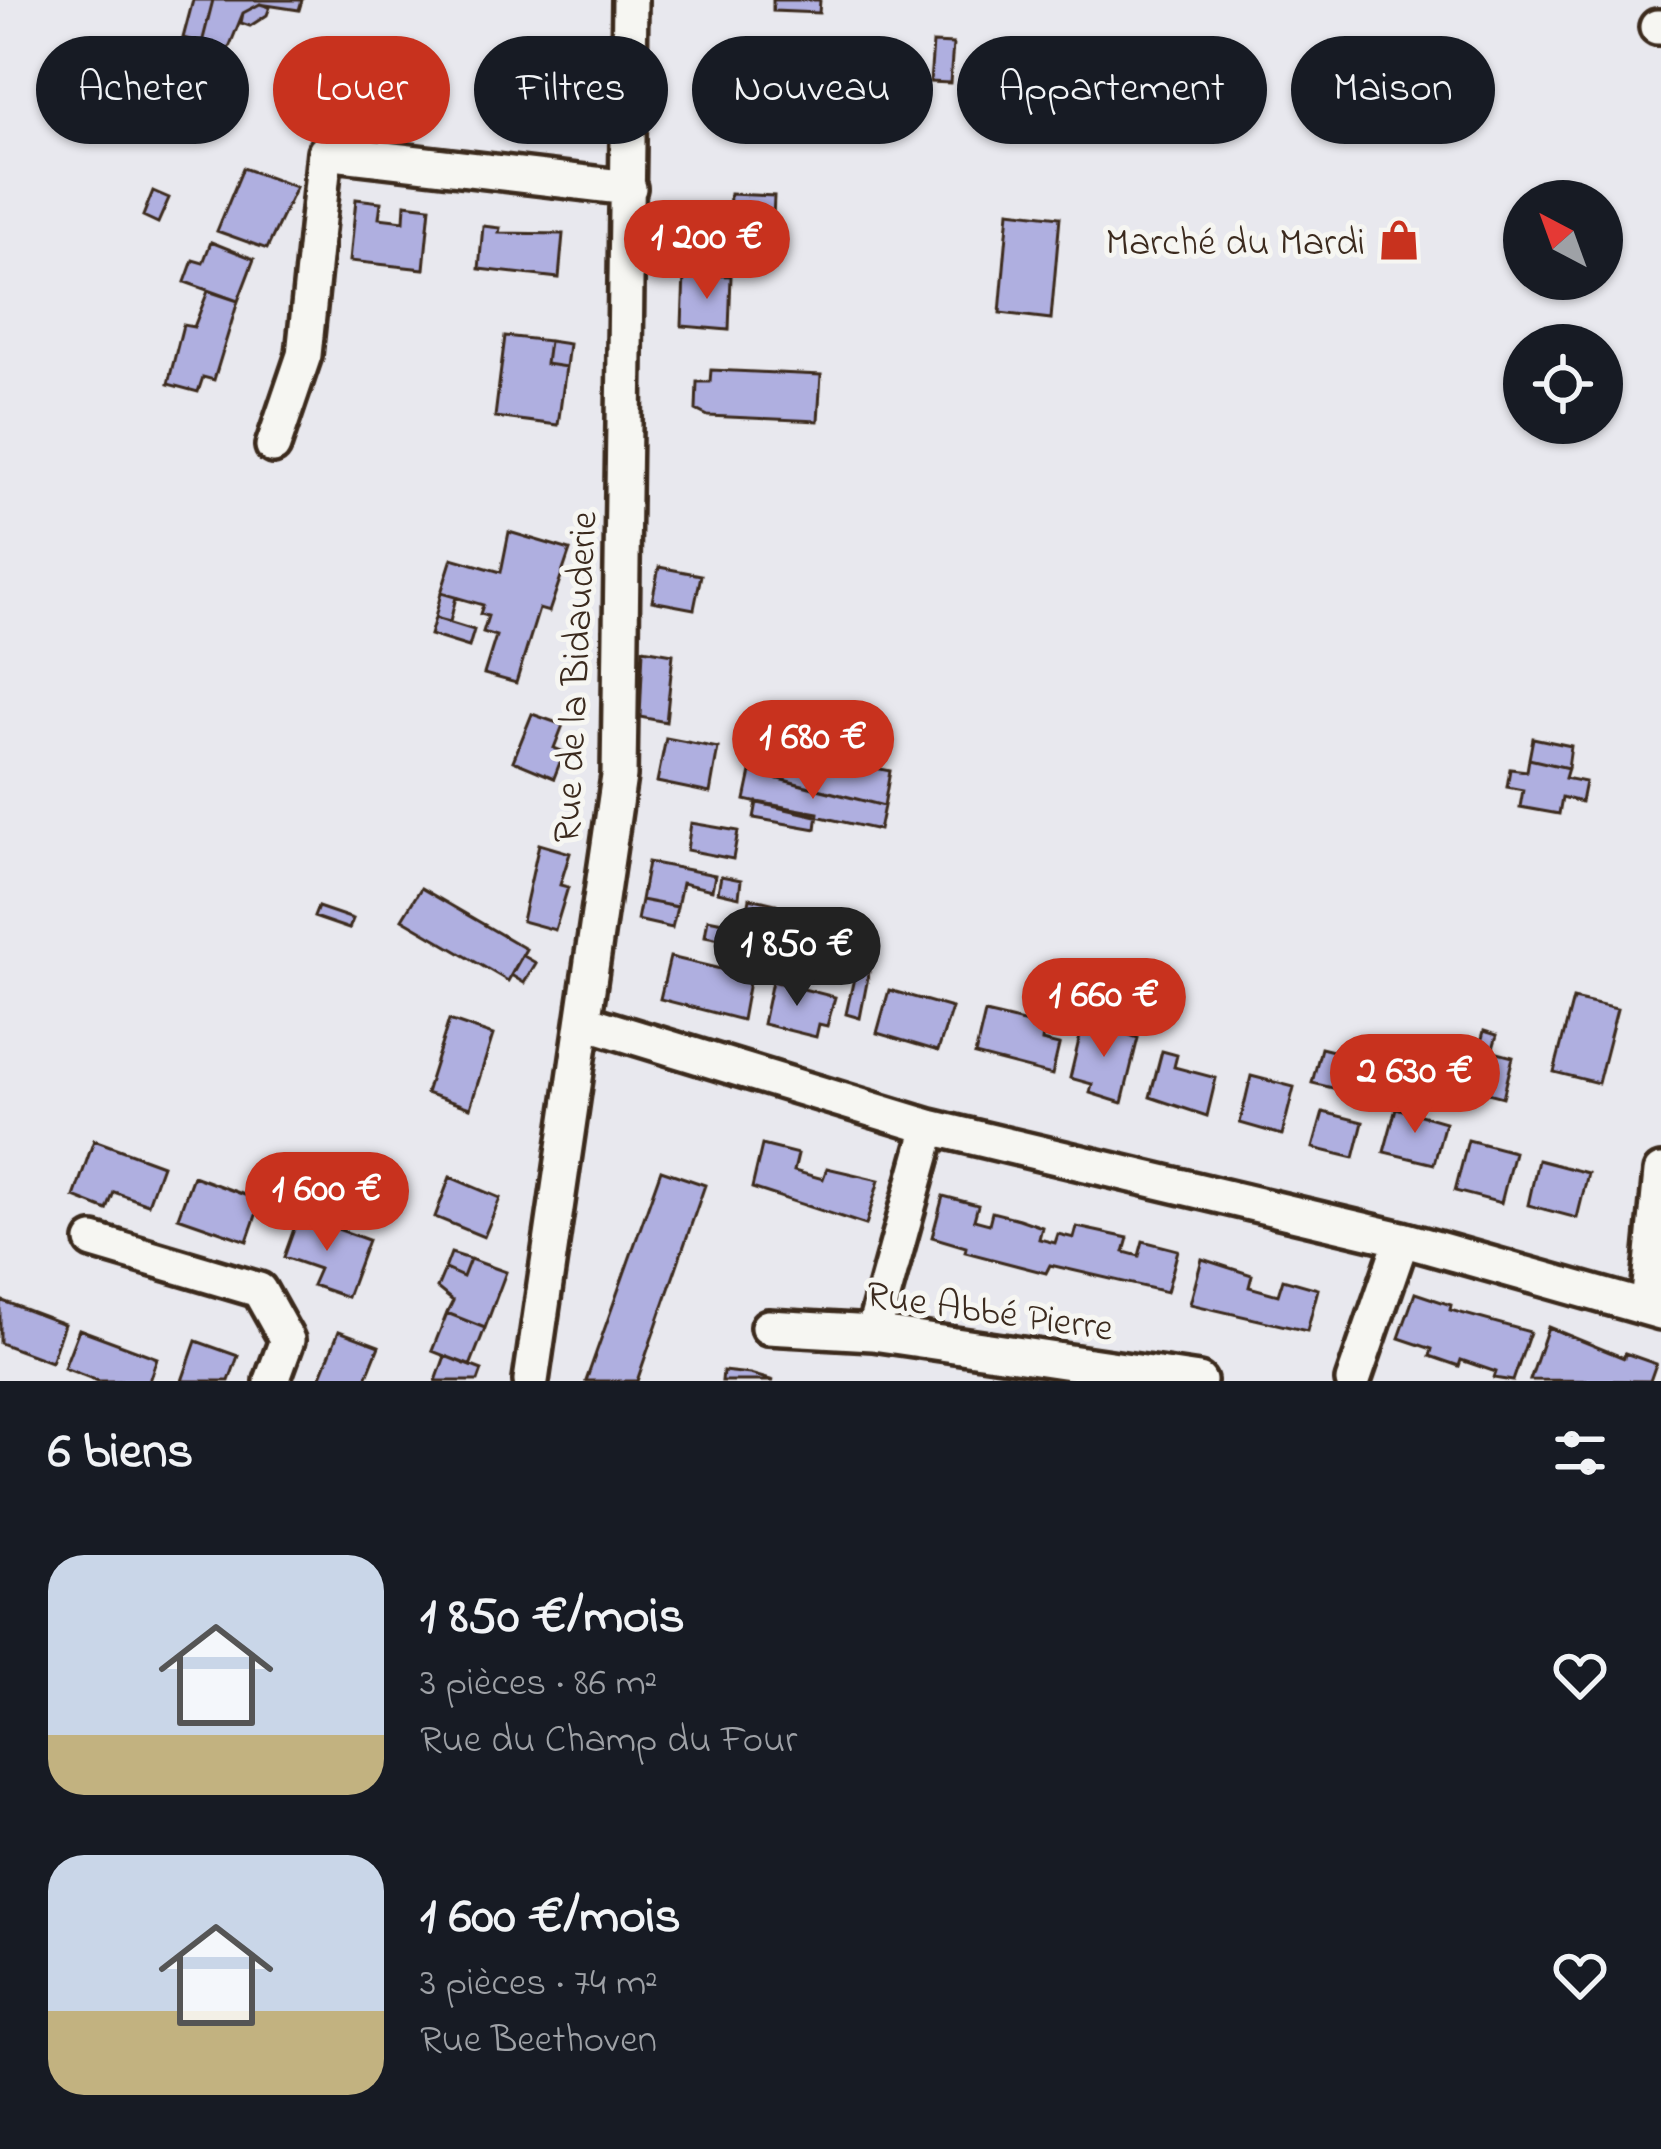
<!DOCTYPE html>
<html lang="fr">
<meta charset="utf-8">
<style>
body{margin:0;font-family:"Indie Flower",sans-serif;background:#20242c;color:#f1f3f6;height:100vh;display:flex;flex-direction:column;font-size:45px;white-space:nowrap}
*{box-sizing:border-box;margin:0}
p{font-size:39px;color:#9ea1a6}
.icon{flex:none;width:66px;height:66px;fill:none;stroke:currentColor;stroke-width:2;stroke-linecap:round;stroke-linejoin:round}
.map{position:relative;height:1381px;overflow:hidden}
.drawer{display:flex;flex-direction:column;background:#171b24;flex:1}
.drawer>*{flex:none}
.guide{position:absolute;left:36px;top:36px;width:1590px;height:108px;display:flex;gap:24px}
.needle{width:78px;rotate:319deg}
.tools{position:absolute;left:1503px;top:180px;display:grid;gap:24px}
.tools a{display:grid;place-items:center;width:120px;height:120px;border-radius:50%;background:#171b24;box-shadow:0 3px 9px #0004;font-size:60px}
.price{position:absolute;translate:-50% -102px;padding:0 27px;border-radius:42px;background:#c8321e;color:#fff;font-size:39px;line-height:78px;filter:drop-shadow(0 3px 6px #0008)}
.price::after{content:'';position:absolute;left:50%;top:72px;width:36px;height:27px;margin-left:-18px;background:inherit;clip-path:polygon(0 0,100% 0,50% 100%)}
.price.active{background:#222;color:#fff}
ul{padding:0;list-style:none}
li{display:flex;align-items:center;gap:36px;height:300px;padding:0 48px}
li span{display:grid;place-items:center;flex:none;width:336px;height:240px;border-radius:36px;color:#555}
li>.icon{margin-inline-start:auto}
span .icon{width:144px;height:144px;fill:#fffc;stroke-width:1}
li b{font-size:51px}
h2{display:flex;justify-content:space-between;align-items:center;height:144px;padding:0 48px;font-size:51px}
.chip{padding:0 42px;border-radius:54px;background:#171b24;box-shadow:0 3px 9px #0004;font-size:42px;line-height:108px}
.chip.active{background:#c8321e;color:#fff}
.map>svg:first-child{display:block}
.building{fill:#afafe0;stroke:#3b2a1e;stroke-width:3}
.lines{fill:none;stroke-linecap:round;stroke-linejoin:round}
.minor-casing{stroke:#3b2a1e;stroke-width:42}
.minor{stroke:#f6f6f2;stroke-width:33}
.labels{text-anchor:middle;stroke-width:10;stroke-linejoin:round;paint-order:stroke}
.poi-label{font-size:39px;fill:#3b2a1e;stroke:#f6f6f2;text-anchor:end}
.street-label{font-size:39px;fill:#3b2a1e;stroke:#f6f6f2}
</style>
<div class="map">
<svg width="1661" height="1381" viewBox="0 0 1661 1381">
<rect width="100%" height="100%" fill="#e8e8ee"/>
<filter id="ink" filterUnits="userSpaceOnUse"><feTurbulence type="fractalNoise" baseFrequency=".00833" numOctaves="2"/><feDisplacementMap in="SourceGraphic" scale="24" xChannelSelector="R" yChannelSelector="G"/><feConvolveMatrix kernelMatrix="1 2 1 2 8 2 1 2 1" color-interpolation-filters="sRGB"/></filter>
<g filter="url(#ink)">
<!-- building -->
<path class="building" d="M 193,0 L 213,0 L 202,43 L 183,38 Z
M 213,0 L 302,0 L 299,10 L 260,4 L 243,13 L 228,50 L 223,48 L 212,87 L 177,77 L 187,39 L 202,43 Z
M 773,0 L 820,0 L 819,13 L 773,11 Z
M 260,4 L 270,7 L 267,15 L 250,26 L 241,23 L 243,13 Z
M 933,43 L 953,44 L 950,83 L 930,82 Z
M 765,64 L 810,66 L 805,145 L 760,142 Z
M 998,87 L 1062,89 L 1060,133 L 997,130 Z
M 243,168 L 296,187 L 267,249 L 217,231 Z
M 153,191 L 169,198 L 158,223 L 143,216 Z
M 730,194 L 774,196 L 772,241 L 728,238 Z
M 356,199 L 381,202 L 379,218 L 404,221 L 405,204 L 430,207 L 424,269 L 350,261 Z
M 1009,211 L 1060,217 L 1051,319 L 1000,313 Z
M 483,226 L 500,228 L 499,233 L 563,234 L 559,278 L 479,269 Z
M 211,242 L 254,259 L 238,301 L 185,282 L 193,260 L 203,263 Z
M 684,274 L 731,276 L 729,330 L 682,326 Z
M 208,291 L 238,301 L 214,380 L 203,377 L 198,392 L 168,384 L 183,325 L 194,327 Z
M 505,336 L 549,341 L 546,364 L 566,367 L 558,425 L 495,417 Z
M 549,341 L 569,344 L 566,367 L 546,364 Z
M 711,370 L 821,375 L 818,421 L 708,416 L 696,410 L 697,382 L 710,382 Z
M 509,532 L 570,550 L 549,612 L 539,609 L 516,683 L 484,674 L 496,636 L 483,632 L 488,616 L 480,614 L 483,605 L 441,593 L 452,558 L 501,572 Z
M 659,567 L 701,575 L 694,609 L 652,601 Z
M 441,593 L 456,597 L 450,622 L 435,618 Z
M 435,618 L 474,630 L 469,647 L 430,635 Z
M 643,649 L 673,654 L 666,722 L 640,717 Z
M 532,714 L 563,725 L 554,748 L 564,752 L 554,778 L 513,761 Z
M 666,738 L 718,748 L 710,793 L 657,782 Z
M 1533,738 L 1571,746 L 1568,768 L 1529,759 Z
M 774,747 L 890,771 L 884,806 L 768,776 Z
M 1529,759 L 1568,768 L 1565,778 L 1585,782 L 1581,802 L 1562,797 L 1559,814 L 1520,807 L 1523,790 L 1507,787 L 1510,769 L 1527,771 Z
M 751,772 L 884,806 L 879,830 L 745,800 Z
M 757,802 L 818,813 L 816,829 L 754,818 Z
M 691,823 L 738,831 L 733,859 L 687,850 Z
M 539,844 L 570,853 L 560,885 L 568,887 L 555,930 L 522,921 Z
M 648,862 L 715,875 L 712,890 L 682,883 L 677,907 L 641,900 Z
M 721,876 L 741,880 L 739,897 L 718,892 Z
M 421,888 L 526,949 L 508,981 L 402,919 Z
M 750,898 L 776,904 L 772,920 L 747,915 Z
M 641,900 L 677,907 L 672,928 L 637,920 Z
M 318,907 L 353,919 L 349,929 L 314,917 Z
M 708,919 L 748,927 L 745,944 L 705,936 Z
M 522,955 L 536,963 L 524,983 L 511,975 Z
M 670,957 L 750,976 L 742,1020 L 660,999 Z
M 856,969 L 869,972 L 860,1018 L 846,1014 Z
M 772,981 L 835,997 L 827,1026 L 819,1024 L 816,1037 L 763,1024 Z
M 889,990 L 952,1008 L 938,1051 L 877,1033 Z
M 1090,995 L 1108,999 L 1102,1023 L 1084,1019 Z
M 1573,999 L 1617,1009 L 1598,1083 L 1554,1072 Z
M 985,1013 L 1044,1027 L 1042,1041 L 1059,1045 L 1052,1075 L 975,1055 Z
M 1084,1019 L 1138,1038 L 1122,1103 L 1090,1093 L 1092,1084 L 1070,1078 Z
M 449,1020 L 493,1035 L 470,1108 L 426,1093 Z
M 1484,1031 L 1497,1035 L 1492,1052 L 1479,1050 Z
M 1321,1048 L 1354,1056 L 1345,1091 L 1312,1083 Z
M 1162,1051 L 1177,1055 L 1174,1067 L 1216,1078 L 1207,1116 L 1150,1097 Z
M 1494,1052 L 1513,1057 L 1503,1097 L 1484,1092 Z
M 1251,1076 L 1294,1087 L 1282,1135 L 1240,1123 Z
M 1396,1108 L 1445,1122 L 1434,1164 L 1384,1152 Z
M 1323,1112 L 1363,1122 L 1354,1158 L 1313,1148 Z
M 94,1140 L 162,1165 L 148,1204 L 114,1192 L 107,1210 L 74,1197 Z
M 1468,1140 L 1514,1152 L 1501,1203 L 1455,1191 Z
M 762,1145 L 798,1154 L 794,1171 L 823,1179 L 827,1168 L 879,1180 L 866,1225 L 752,1188 Z
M 1538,1160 L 1588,1173 L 1577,1218 L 1528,1205 Z
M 661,1170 L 705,1185 L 637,1381 L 586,1381 Z
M 193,1176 L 261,1201 L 247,1241 L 178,1217 Z
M 450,1177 L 500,1198 L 484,1237 L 435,1217 Z
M 943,1196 L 978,1205 L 974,1220 L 989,1224 L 992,1212 L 1019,1219 L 1042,1227 L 1039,1239 L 1055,1243 L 1058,1234 L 1074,1238 L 1077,1227 L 1128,1238 L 1124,1252 L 1139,1256 L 1143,1241 L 1178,1250 L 1167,1292 L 1050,1265 L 1046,1273 L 965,1252 L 966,1247 L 932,1237 Z
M 299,1215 L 368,1240 L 347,1297 L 312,1285 L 319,1269 L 284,1257 Z
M 451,1253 L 470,1259 L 463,1277 L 445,1269 Z
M 470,1259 L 506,1272 L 485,1328 L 447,1313 L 453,1301 L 437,1288 L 445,1269 L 463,1277 Z
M 1202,1259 L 1252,1275 L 1249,1287 L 1278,1295 L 1283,1279 L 1318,1289 L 1307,1331 L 1190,1304 Z
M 1415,1293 L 1451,1305 L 1450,1310 L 1530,1332 L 1513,1381 L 1494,1378 L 1496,1372 L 1461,1360 L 1459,1366 L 1430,1356 L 1432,1349 L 1399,1338 Z
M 0,1300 L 64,1324 L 51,1362 L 0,1343 Z
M 447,1313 L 485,1328 L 470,1366 L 432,1351 Z
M 1548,1327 L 1624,1358 L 1625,1353 L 1656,1364 L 1650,1381 L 1530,1380 Z
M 79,1329 L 157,1358 L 149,1381 L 98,1381 L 64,1368 Z
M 339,1331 L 379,1346 L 365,1381 L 319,1381 Z
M 196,1341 L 238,1356 L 229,1381 L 182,1381 Z
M 445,1356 L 482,1370 L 478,1381 L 436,1381 Z
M 723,1371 L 750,1374 L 774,1381 L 722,1381 Z"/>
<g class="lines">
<!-- minor casing -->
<g class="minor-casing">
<path id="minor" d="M 1657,27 L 1661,27
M 273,446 L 304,355 L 325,152 L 629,188
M 585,1022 L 930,1127 L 1402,1239 L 1661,1312
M 93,1241 L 259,1290 L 287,1340 L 272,1381
M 1648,1306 L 1661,1172
M 768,1327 L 873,1333 L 1199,1381
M 873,1333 L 930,1127
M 531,1381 L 619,776 L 630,0
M 1353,1381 L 1402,1239"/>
</g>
<!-- minor -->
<use href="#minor" class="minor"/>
</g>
</g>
<!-- icons -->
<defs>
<g id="shop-bare" transform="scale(3.24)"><path d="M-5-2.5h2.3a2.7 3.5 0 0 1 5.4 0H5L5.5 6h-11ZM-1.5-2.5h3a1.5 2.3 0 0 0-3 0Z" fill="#c8321e" stroke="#f6f6f2" stroke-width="2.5" paint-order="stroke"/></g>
</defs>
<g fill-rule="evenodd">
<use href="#shop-bare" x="1399" y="240"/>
</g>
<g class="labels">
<!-- poi labels -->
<g class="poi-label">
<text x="1365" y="254">Marché du Mardi</text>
</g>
<!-- street labels -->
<g class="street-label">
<text transform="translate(573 677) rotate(-87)" y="14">Rue de la Bidauderie</text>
<text transform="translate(990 1309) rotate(8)" y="14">Rue Abbé Pierre</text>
</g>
</g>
</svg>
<div class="tools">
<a><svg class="needle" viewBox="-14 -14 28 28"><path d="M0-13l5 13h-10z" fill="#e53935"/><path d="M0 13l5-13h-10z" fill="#9ea1a6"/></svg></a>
<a><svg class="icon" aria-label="locate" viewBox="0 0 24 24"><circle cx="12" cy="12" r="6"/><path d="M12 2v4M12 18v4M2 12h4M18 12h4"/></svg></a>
</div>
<b class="price" style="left:707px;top:302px">1 200 €</b>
<b class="price" style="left:813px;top:802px">1 680 €</b>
<b class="price active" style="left:797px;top:1009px">1 850 €</b>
<b class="price" style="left:1104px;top:1060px">1 660 €</b>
<b class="price" style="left:1415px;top:1136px">2 630 €</b>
<b class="price" style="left:327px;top:1254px">1 600 €</b>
<div class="guide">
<a class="chip">Acheter</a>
<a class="chip active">Louer</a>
<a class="chip">Filtres</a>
<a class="chip">Nouveau</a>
<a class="chip">Appartement</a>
<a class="chip">Maison</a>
</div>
</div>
<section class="drawer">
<h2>6 biens<svg class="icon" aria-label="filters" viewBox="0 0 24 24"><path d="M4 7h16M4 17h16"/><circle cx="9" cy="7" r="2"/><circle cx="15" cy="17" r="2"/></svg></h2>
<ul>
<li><span style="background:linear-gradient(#c9d6e8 75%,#c2b280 0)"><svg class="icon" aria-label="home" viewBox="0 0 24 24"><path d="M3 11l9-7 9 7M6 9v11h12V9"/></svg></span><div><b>1 850 €/mois</b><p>3 pièces · 86 m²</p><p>Rue du Champ du Four</p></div><svg class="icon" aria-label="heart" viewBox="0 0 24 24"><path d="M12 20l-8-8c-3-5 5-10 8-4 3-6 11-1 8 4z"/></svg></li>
<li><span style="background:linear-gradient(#c9d6e8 65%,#c2b280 0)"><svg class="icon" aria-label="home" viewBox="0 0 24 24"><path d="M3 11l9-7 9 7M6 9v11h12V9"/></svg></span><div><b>1 600 €/mois</b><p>3 pièces · 74 m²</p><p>Rue Beethoven</p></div><svg class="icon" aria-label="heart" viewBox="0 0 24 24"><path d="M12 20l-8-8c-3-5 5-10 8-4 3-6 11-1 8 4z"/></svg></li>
</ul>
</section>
